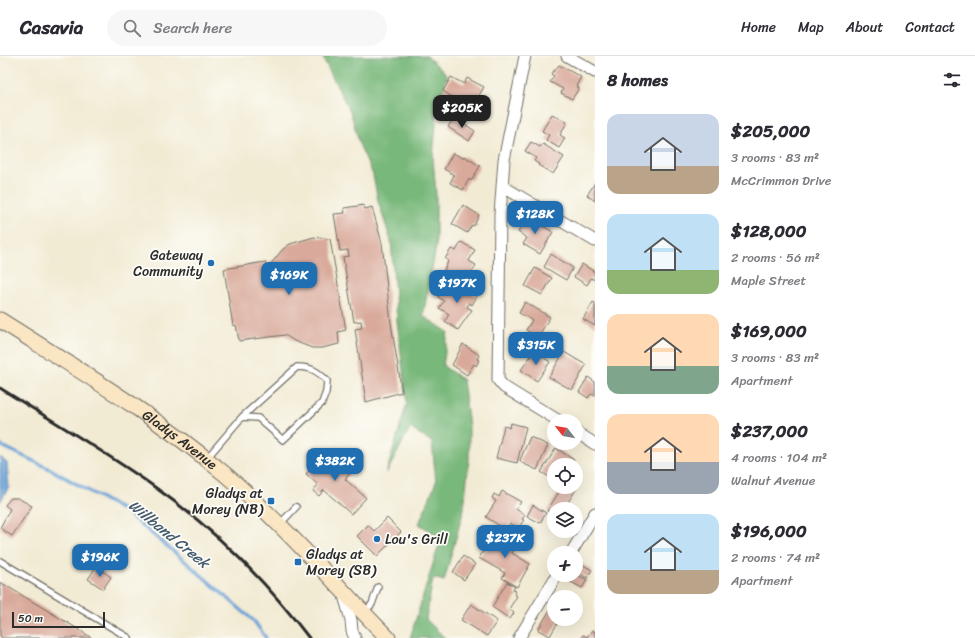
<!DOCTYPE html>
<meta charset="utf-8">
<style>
body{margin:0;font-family:Sriracha,sans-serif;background:#f7f7f7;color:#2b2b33;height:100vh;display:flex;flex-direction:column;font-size:15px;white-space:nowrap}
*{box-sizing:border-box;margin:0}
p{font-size:13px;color:#7c7c81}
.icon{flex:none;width:22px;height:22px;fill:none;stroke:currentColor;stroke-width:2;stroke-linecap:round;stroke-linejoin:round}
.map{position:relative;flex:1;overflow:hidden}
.drawer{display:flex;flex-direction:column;background:#fff;width:380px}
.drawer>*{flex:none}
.needle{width:26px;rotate:301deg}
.controls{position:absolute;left:547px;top:358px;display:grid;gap:8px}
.controls a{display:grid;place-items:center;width:36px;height:36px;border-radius:50%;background:#fff;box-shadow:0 4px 16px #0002;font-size:20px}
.scale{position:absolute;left:12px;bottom:10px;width:93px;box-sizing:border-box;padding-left:4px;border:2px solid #2b2b2b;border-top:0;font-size:11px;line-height:14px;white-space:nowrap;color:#2b2b2b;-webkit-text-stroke:3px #fdfcf7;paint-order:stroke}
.price{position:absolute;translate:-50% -34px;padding:0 9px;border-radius:8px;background:#1f6fb2;color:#fff;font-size:13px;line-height:26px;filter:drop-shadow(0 1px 2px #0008)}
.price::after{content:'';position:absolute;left:50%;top:24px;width:12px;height:9px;margin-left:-6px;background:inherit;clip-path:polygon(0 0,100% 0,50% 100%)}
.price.selected{background:#222;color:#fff}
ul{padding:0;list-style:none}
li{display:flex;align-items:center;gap:12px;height:100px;padding:0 12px}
li span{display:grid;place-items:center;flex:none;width:112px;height:80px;border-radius:12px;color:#555}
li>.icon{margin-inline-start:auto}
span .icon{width:48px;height:48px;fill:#fffc;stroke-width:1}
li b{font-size:17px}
h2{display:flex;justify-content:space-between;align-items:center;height:48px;padding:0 12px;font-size:17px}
header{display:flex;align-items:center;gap:24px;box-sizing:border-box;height:56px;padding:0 20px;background:#fff;border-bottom:1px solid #e1e1e2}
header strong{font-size:19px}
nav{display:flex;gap:22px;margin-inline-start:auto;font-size:14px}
.search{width:280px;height:36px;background:#f7f7f7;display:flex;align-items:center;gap:10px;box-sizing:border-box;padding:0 14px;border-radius:22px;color:#7c7c81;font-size:15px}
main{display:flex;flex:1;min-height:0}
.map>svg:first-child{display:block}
.forest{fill:#78b87a;stroke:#527252}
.water{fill:#67a0d6;stroke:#496680}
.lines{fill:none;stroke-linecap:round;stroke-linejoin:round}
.stream{stroke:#67a0d6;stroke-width:3.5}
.building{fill:#d9aa9b}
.service-casing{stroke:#716e66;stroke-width:8}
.minor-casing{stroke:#716e66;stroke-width:13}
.secondary-casing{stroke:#716e66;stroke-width:17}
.service{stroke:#fff;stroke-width:5.5}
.minor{stroke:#fff;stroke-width:11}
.secondary{stroke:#fbe6c3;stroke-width:15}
.rail{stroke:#2b2b2b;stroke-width:3}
.poi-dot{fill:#1f6fb2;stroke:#fdfcf7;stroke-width:1.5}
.labels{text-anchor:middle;stroke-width:3.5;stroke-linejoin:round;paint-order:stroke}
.poi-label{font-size:14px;fill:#2b2b2b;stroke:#fdfcf7;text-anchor:end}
.street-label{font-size:14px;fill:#2b2b2b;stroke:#fdfcf7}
.water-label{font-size:15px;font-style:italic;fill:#435a6f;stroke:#fdfcf7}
</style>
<header>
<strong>Casavia</strong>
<div class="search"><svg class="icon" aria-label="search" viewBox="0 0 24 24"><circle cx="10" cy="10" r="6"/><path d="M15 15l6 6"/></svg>Search here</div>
<nav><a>Home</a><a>Map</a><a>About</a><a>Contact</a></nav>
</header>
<main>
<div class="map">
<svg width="595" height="582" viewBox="0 0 595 582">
<rect width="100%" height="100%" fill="#fdfcf7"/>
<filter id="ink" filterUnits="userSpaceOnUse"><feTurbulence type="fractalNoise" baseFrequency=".025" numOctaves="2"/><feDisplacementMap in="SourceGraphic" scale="8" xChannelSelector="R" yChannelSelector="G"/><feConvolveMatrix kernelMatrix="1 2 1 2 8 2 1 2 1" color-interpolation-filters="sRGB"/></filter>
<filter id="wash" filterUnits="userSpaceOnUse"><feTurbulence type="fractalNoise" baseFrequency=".012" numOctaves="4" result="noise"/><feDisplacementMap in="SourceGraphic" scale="16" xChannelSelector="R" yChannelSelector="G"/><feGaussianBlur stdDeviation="0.9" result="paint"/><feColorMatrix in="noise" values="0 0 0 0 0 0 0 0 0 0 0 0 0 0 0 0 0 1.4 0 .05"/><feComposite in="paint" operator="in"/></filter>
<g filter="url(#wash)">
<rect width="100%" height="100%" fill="#f2ebd4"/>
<!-- forest -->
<path class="forest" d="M 322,0 L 427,0 L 447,19 L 437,56 L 433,103 L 436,138 L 436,191 L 423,260 L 448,276 L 443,310 L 463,324 L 469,370 L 469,403 L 464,453 L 444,525 L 433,522 L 426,563 L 445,582 L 410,582 L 441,482 L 419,468 L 436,426 L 432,386 L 410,372 L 386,418 L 407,347 L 397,265 L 391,185 L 378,145 L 373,119 L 360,90 L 351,58 Z"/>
<!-- water -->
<path class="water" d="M 0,401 L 7,407 L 9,431 L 0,446 Z"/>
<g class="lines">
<!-- stream -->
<path class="stream" d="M 0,389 L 50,413 L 126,456 L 186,506 L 254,565 L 266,582"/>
</g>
<g id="blocks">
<!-- building -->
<path class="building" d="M 559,9 L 581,21 L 576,30 L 579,32 L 572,43 L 561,37 L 563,33 L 550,26 L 554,20 L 551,18 Z
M 451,21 L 464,28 L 467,22 L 484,31 L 471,53 L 443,35 Z
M 552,58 L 567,66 L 560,79 L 565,82 L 559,92 L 546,84 L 549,79 L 542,75 Z
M 454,61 L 475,75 L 469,85 L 448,71 Z
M 531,86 L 540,91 L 543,88 L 564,101 L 553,118 L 538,109 L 539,108 L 534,105 L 536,102 L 525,95 Z
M 453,97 L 463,102 L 464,100 L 480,110 L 471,125 L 469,123 L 463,134 L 450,127 L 454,119 L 444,113 Z
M 595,127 L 595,145 L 587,139 Z
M 364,149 L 365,153 L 372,151 L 382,187 L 391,267 L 402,336 L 366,346 L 355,273 L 362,272 L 361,265 L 354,266 L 343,201 L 349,200 L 348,194 L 340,195 L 334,158 L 345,157 L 344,152 Z
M 463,149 L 479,159 L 474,170 L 472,169 L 467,177 L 452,168 Z
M 527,161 L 553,176 L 540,198 L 523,188 L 527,182 L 518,176 Z
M 314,181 L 330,183 L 346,274 L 338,276 L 339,288 L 322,292 L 312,292 L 294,285 L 285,279 L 239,285 L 236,269 L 233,270 L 224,213 L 265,206 L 266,210 L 270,209 L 282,194 L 290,188 Z
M 461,186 L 475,194 L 469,205 L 476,209 L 466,227 L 444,214 L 447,208 L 448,204 L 445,203 L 451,193 L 456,195 Z
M 551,198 L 573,212 L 566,224 L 544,211 Z
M 582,208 L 595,216 L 595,224 L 591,222 L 587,229 L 574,221 Z
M 535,212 L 552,222 L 542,239 L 525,230 Z
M 453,225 L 477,240 L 472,249 L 469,247 L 467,251 L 472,254 L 458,274 L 445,265 L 449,258 L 439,252 L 444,245 L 438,241 L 445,230 L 448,232 Z
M 525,246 L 550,261 L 538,281 L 526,274 L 532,264 L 519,257 Z
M 593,246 L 595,247 L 595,270 L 583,263 Z
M 529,277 L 539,284 L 533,294 L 522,288 Z
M 463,288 L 479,299 L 477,303 L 479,304 L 476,310 L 474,308 L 467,319 L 452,309 Z
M 534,295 L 550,306 L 537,325 L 521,314 Z
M 564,296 L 586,309 L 572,334 L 549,321 Z
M 588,321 L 595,326 L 595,340 L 591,338 L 588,342 L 579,336 Z
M 511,367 L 526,371 L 517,407 L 496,402 L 504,370 L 510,372 Z
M 530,381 L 548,389 L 537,414 L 522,407 L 520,404 Z
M 556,392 L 574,404 L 571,409 L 554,409 L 554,424 L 541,416 Z
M 327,393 L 352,415 L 345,423 L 366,442 L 351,458 L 324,434 L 319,440 L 313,435 L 318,429 L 306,418 Z
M 576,424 L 580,427 L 565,451 L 568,453 L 554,453 L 554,459 L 547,455 L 562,431 L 576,431 Z
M 502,435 L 521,446 L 516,453 L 525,459 L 522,463 L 524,464 L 518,472 L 510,467 L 506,474 L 486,461 L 496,445 L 492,442 L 494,438 L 499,441 Z
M 11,442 L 18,442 L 32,450 L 12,480 L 0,472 L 10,453 L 5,449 Z
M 533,449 L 546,457 L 540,467 L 527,460 Z
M 387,462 L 401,476 L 377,500 L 357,480 L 368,469 L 374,475 Z
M 497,476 L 517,489 L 512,497 L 530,508 L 517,531 L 502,522 L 505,517 L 479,502 L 484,494 L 486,495 Z
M 463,500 L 475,508 L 464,524 L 453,516 Z
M 580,507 L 592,514 L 587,522 L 576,515 Z
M 96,511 L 111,521 L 103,533 L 88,523 Z
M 576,518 L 587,524 L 582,532 L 569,525 L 573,519 Z
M 0,526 L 73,570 L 92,582 L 3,582 L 0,580 Z
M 507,526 L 515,531 L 513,534 L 516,535 L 514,538 L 517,540 L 509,553 L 514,557 L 510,563 L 492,551 Z
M 554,547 L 554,563 L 560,563 L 550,580 L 538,574 Z
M 471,548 L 497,565 L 487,580 L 461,564 Z
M 592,574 L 595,576 L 595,582 L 581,582 L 583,579 L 587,581 Z"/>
</g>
</g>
<g filter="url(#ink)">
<use href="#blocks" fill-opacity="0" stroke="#716e66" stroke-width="1"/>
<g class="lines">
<!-- service casing -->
<g class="service-casing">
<path id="service" d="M 297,311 C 311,311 318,315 327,325 L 326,336 L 322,347 L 283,384 L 258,362 L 242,361 Z
M 207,402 L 242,361
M 280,468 L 296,451
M 0,505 L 129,582
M 364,557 L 372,548 L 378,531"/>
</g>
<!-- minor casing -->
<g class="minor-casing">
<path id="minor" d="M 525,0 L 504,104 L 500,159 L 498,324 L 504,331 L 559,365
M 567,0 L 595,16
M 502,130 L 595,185
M 576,376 L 595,388
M 571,497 L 595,457
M 343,536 L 351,564 L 352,575 L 355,582
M 519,582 L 557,519"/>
</g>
<!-- secondary casing -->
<g class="secondary-casing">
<g id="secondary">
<path id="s1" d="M 0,264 C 77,313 156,360 226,419 C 284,469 334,527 388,582"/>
</g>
</g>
<!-- service -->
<use href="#service" class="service"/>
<!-- minor -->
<use href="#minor" class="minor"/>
<!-- secondary -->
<use href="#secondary" class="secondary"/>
<!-- rail -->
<path class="rail" d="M 0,332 C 52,365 106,396 156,432 C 214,473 266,525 309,582"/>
</g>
</g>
<!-- markers -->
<g class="poi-dot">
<circle cx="211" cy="207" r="4"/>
<rect x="267" y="441" width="8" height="8" rx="2"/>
<circle cx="377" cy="483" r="4"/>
<rect x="294" y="502" width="8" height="8" rx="2"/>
</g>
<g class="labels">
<!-- poi labels -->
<g class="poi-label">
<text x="203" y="204">Gateway<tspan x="203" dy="16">Community</tspan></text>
<text x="263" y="442">Gladys at<tspan x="263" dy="16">Morey (NB)</tspan></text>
<text x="385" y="488" text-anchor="start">Lou's Grill</text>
<text x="306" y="503" text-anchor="start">Gladys at<tspan x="306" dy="16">Morey (SB)</tspan></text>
</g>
<!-- street labels -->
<g class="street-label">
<text dy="5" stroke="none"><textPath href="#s1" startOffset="216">Gladys Avenue</textPath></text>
</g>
<!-- water labels -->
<g class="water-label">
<text transform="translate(169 478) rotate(39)" y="5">Willband Creek</text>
</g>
</g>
</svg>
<div class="controls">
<a><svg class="needle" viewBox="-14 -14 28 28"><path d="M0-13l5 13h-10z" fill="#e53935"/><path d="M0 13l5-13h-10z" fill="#7c7c81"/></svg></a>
<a><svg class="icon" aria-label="locate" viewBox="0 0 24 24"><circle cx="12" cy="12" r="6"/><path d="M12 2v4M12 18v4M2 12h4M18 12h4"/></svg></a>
<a><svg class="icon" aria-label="layers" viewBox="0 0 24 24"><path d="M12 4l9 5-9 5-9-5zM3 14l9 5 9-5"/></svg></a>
<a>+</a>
<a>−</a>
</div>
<div class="scale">50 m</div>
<b class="price selected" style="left:462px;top:73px">$205K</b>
<b class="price" style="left:535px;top:179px">$128K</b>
<b class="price" style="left:289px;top:240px">$169K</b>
<b class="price" style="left:457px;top:248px">$197K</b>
<b class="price" style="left:536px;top:310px">$315K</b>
<b class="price" style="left:335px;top:426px">$382K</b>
<b class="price" style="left:505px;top:503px">$237K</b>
<b class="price" style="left:100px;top:522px">$196K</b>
</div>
<section class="drawer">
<h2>8 homes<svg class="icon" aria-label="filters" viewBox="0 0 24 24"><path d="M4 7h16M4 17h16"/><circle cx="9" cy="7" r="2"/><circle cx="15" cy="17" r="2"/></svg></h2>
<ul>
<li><span style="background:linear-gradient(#c9d6e8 65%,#b9a48a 0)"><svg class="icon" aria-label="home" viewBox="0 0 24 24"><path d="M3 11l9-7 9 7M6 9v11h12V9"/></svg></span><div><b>$205,000</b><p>3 rooms · 83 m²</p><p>McCrimmon Drive</p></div></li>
<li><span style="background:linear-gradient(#bfe0f5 70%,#8fb573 0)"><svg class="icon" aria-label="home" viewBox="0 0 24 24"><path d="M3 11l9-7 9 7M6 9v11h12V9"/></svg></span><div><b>$128,000</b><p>2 rooms · 56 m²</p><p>Maple Street</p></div></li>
<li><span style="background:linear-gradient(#ffd9b3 65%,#7fa58c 0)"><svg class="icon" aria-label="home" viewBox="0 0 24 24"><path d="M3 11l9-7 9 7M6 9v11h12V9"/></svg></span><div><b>$169,000</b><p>3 rooms · 83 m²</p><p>Apartment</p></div></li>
<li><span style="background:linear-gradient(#ffd9b3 60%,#9aa5b1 0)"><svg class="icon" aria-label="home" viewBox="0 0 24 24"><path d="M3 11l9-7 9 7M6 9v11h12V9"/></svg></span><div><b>$237,000</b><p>4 rooms · 104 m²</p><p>Walnut Avenue</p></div></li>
<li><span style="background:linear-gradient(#bfe0f5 70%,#b9a48a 0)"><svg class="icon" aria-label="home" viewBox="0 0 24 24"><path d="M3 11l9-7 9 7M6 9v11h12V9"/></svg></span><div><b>$196,000</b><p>2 rooms · 74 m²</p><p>Apartment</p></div></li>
</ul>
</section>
</main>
